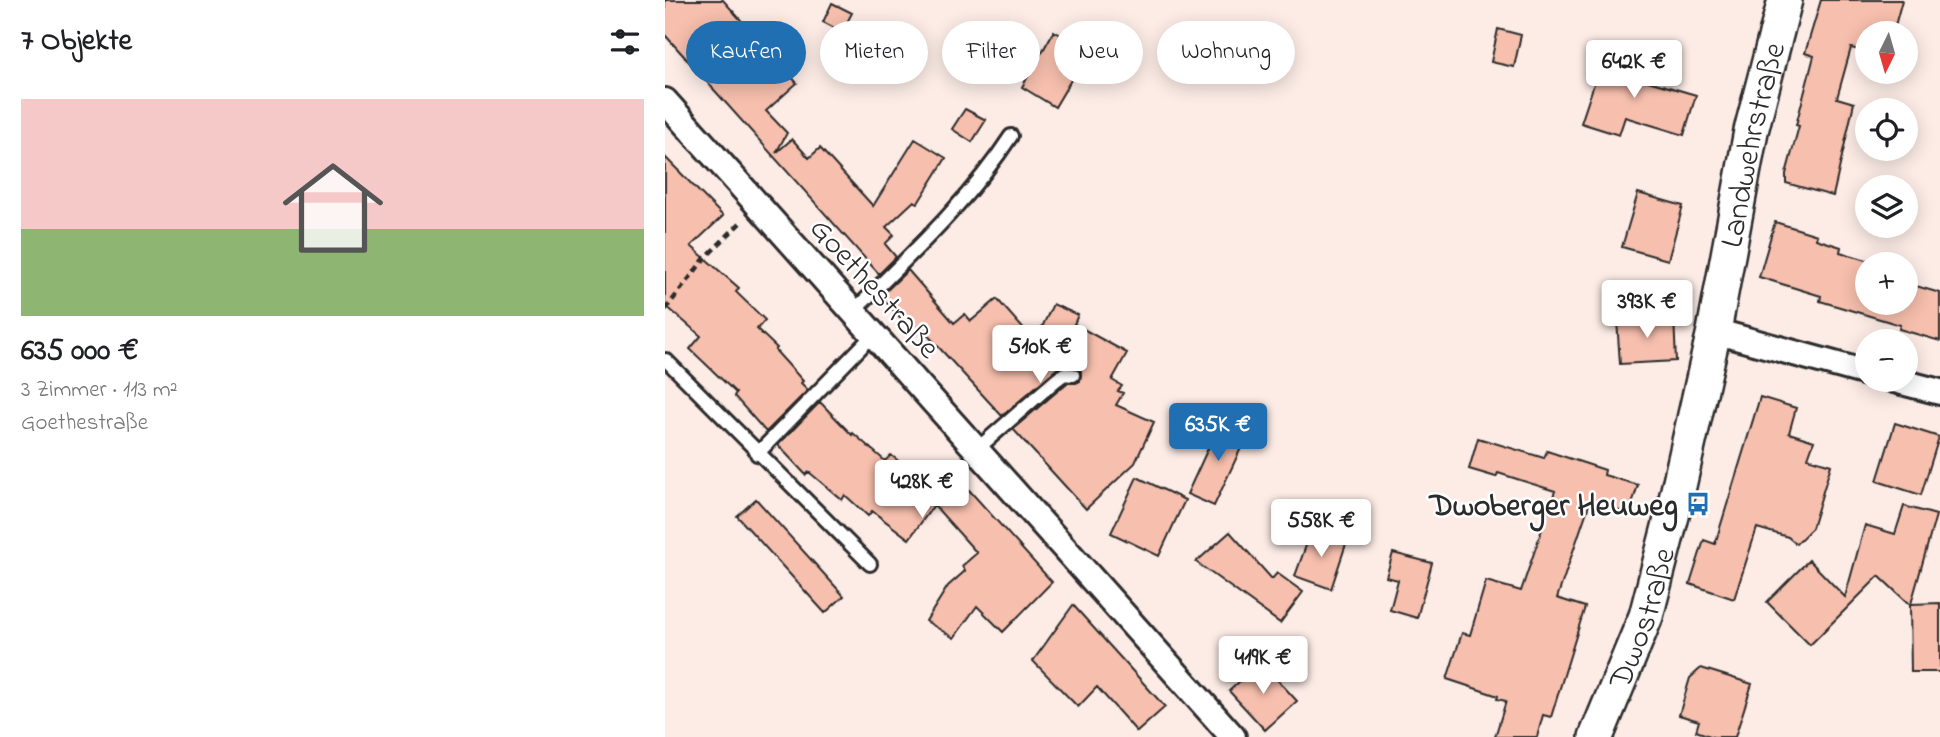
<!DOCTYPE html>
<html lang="de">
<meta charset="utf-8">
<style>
body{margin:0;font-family:"Indie Flower",sans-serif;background:#f2f2f2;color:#202124;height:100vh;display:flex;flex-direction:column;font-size:26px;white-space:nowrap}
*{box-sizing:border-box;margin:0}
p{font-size:23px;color:#757577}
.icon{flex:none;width:38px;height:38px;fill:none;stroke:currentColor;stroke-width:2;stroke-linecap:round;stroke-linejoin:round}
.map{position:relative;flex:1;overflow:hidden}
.drawer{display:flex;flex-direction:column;background:#fff;width:665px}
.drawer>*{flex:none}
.banner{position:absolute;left:21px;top:21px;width:665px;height:63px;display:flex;gap:14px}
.needle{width:46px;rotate:185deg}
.fabs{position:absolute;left:1190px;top:21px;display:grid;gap:14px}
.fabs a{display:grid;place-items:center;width:63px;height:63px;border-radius:50%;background:#fff;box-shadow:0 4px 18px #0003;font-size:35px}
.price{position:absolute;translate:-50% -60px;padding:0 16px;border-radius:7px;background:#fff;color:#222;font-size:23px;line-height:46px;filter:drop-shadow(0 2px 4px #0008)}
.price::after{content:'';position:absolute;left:50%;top:42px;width:21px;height:16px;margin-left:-10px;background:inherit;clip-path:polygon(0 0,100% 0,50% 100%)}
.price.active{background:#1f6fb2;color:#fff}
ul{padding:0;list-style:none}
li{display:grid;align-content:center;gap:14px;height:371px;padding:0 21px}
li+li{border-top:2px solid #e0e0e0}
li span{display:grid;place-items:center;height:217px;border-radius:0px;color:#555}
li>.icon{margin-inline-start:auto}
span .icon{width:126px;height:126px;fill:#fffc;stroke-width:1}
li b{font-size:30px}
h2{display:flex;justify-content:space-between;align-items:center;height:84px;padding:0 21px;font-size:30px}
.chip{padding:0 24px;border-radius:32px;background:#fff;box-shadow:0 4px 18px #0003;font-size:24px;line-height:63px}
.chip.active{background:#1f6fb2;color:#fff}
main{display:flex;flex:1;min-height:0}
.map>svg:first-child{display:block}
.building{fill:#f7bfad;stroke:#2b2b2b;stroke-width:2}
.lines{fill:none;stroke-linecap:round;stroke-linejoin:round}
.lane-casing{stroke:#2b2b2b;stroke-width:18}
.street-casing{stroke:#2b2b2b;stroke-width:30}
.secondary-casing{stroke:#2b2b2b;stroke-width:38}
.path{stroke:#2b2b2b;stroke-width:4.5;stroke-dasharray:7 5;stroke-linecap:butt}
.lane{stroke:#fff;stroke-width:12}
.street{stroke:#fff;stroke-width:24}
.secondary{stroke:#fff;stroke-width:33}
.labels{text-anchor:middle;stroke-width:5;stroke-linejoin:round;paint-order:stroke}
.street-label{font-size:32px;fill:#2b2b2b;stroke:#fff}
.poi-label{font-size:32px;font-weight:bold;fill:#2b2b2b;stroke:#fff;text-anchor:end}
</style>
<main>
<section class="drawer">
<h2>7 Objekte<svg class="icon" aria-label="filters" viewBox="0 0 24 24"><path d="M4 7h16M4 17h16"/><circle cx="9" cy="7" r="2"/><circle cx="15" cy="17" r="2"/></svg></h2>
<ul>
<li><span style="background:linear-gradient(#f6c9c9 60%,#8fb573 0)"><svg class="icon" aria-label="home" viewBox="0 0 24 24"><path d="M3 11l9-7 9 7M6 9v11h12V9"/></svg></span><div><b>635 000 €</b><p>3 Zimmer · 113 m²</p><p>Goethestraße</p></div></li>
</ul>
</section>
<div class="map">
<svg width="1275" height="737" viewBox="0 0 1275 737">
<rect width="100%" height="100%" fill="#fdece6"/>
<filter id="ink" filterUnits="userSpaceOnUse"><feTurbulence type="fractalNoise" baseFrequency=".0143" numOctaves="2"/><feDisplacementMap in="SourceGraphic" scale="14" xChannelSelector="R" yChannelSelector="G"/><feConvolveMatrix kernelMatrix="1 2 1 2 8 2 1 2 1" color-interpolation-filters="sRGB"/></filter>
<g filter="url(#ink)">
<!-- building -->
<path class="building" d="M 0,0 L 58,0 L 132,83 L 101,111 L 122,133 L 111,153 L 127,139 L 144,158 L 155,148 L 208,206 L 250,139 L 281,158 L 253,203 L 249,201 L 221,227 L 229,235 L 220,244 L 231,257 L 214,274 L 0,35 Z
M 1156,0 L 1237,0 L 1228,33 L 1202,33 L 1202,52 L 1186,48 L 1172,98 L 1189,103 L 1168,196 L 1121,183 L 1121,174 L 1134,126 L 1131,125 L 1149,56 L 1140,53 Z
M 167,3 L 187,13 L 177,32 L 158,22 Z
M 833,29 L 856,35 L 849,67 L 826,62 Z
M 389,31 L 423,51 L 390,107 L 357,87 Z
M 939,54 L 977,66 L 973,78 L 1031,95 L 1019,135 L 960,117 L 954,135 L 916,123 Z
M 300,109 L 321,120 L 307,142 L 287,129 Z
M 0,157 L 58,216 L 26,246 L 74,288 L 71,292 L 100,320 L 92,329 L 112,348 L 110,350 L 138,381 L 136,383 L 143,390 L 101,432 L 69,396 L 71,393 L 25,349 L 36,336 L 0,305 Z
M 973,193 L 1018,206 L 1003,260 L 957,247 Z
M 1110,222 L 1152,235 L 1151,239 L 1176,247 L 1175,252 L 1215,264 L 1202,264 L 1202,303 L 1241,303 L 1241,283 L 1275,293 L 1275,341 L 1234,329 L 1235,325 L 1155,301 L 1156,296 L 1094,277 Z
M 243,270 L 289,323 L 300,314 L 306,321 L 332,299 L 370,342 L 388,304 L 413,315 L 409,324 L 462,353 L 447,380 L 457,386 L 453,391 L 458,393 L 451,405 L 489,422 L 470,463 L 421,509 L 348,429 L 402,383 L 411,383 L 415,381 L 416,371 L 409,366 L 394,367 L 337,416 L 257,329 L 250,335 L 216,296 Z
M 1009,317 L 1011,361 L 955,364 L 952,320 Z
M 1095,397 L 1131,408 L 1124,433 L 1149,441 L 1143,458 L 1166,465 L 1147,528 L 1131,544 L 1123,537 L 1092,528 L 1069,599 L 1025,584 L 1039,540 L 1050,544 Z
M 155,402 L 187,435 L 188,433 L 220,461 L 226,455 L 246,471 L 248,468 L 292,501 L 304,490 L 387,582 L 338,632 L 312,606 L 289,638 L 261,621 L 283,586 L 300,571 L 297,566 L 312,553 L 269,505 L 244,539 L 207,511 L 203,516 L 180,495 L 177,500 L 144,472 L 141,475 L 113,445 Z
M 556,420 L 583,433 L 549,506 L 522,494 Z
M 1230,423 L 1274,437 L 1256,495 L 1212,481 Z
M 813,438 L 879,458 L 882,451 L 940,470 L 939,475 L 973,485 L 964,514 L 925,502 L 892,598 L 920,607 L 886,717 L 878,715 L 872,737 L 830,737 L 841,701 L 832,699 L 833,696 L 782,679 L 797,633 L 805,635 L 821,581 L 856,591 L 890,491 L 833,473 L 831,477 L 804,469 Z
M 472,477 L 520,500 L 494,556 L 446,533 Z
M 91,499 L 179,596 L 160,613 L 72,516 Z
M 1239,506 L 1271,515 L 1246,604 L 1275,603 L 1275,672 L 1246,672 L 1245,605 L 1214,576 L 1145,645 L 1102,602 L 1144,560 L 1180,597 L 1200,525 L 1230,534 Z
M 647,529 L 682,541 L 666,589 L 630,576 Z
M 565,532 L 607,579 L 612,573 L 638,592 L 615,623 L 531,562 Z
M 728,553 L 767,563 L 752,618 L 725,610 L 733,580 L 721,577 Z
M 408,605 L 500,707 L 472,732 L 432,687 L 413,707 L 368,661 Z
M 596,662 L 632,701 L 600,730 L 564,691 Z
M 1036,668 L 1087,684 L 1070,737 L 1048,737 L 1031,731 L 1034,721 L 1014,715 L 1025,678 Z"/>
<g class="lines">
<!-- lane casing -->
<g class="lane-casing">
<path id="lane" d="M 188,312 C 244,256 303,202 346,136
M 1,360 L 205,564
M 311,450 L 390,381 L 399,374 L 408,375
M 92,454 L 208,335"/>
</g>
<!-- street casing -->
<g class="street-casing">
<path id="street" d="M 0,101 L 568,737
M 1049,331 L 1202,373
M 1229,380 L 1275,392"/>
</g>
<!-- secondary casing -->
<g class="secondary-casing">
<g id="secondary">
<path id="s1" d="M 931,737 L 981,616 L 1009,508 L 1049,331 L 1086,131 L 1120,0"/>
</g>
</g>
<!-- path -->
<path class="path" d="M 0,310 L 40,258 L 75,223"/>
<!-- lane -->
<use href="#lane" class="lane"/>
<!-- street -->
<use href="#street" class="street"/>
<!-- secondary -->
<use href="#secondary" class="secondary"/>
</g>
</g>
<!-- icons -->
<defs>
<g id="bus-bare" transform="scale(1.89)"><path d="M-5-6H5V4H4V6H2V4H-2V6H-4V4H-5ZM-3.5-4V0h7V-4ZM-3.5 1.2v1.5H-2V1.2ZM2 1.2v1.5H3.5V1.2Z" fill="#1f6fb2" stroke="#fff" stroke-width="2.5" paint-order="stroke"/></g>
</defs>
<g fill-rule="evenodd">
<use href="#bus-bare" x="1033" y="504"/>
</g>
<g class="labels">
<!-- street labels -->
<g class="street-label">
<text dy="11" stroke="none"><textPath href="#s1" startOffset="614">Landwehrstraße</textPath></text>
<text transform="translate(211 287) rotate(48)" y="11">Goethestraße</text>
<text dy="11" stroke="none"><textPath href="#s1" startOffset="128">Dwostraße</textPath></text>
</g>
<!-- poi labels -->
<g class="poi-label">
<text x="1013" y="515">Dwoberger Heuweg</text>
</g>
</g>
</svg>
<div class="fabs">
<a><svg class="needle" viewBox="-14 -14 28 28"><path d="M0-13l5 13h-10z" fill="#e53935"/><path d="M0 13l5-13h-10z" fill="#757577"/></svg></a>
<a><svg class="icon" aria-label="locate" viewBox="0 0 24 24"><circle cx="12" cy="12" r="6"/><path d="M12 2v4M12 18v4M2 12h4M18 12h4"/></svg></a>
<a><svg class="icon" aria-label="layers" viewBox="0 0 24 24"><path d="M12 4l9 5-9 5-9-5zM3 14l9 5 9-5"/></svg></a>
<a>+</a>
<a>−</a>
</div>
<b class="price" style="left:969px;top:100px">642K €</b>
<b class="price" style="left:982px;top:340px">393K €</b>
<b class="price" style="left:375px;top:385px">510K €</b>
<b class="price active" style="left:553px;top:463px">635K €</b>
<b class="price" style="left:257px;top:520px">428K €</b>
<b class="price" style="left:656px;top:559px">558K €</b>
<b class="price" style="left:598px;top:696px">419K €</b>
<div class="banner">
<a class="chip active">Kaufen</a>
<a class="chip">Mieten</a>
<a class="chip">Filter</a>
<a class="chip">Neu</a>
<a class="chip">Wohnung</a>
</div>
</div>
</main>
